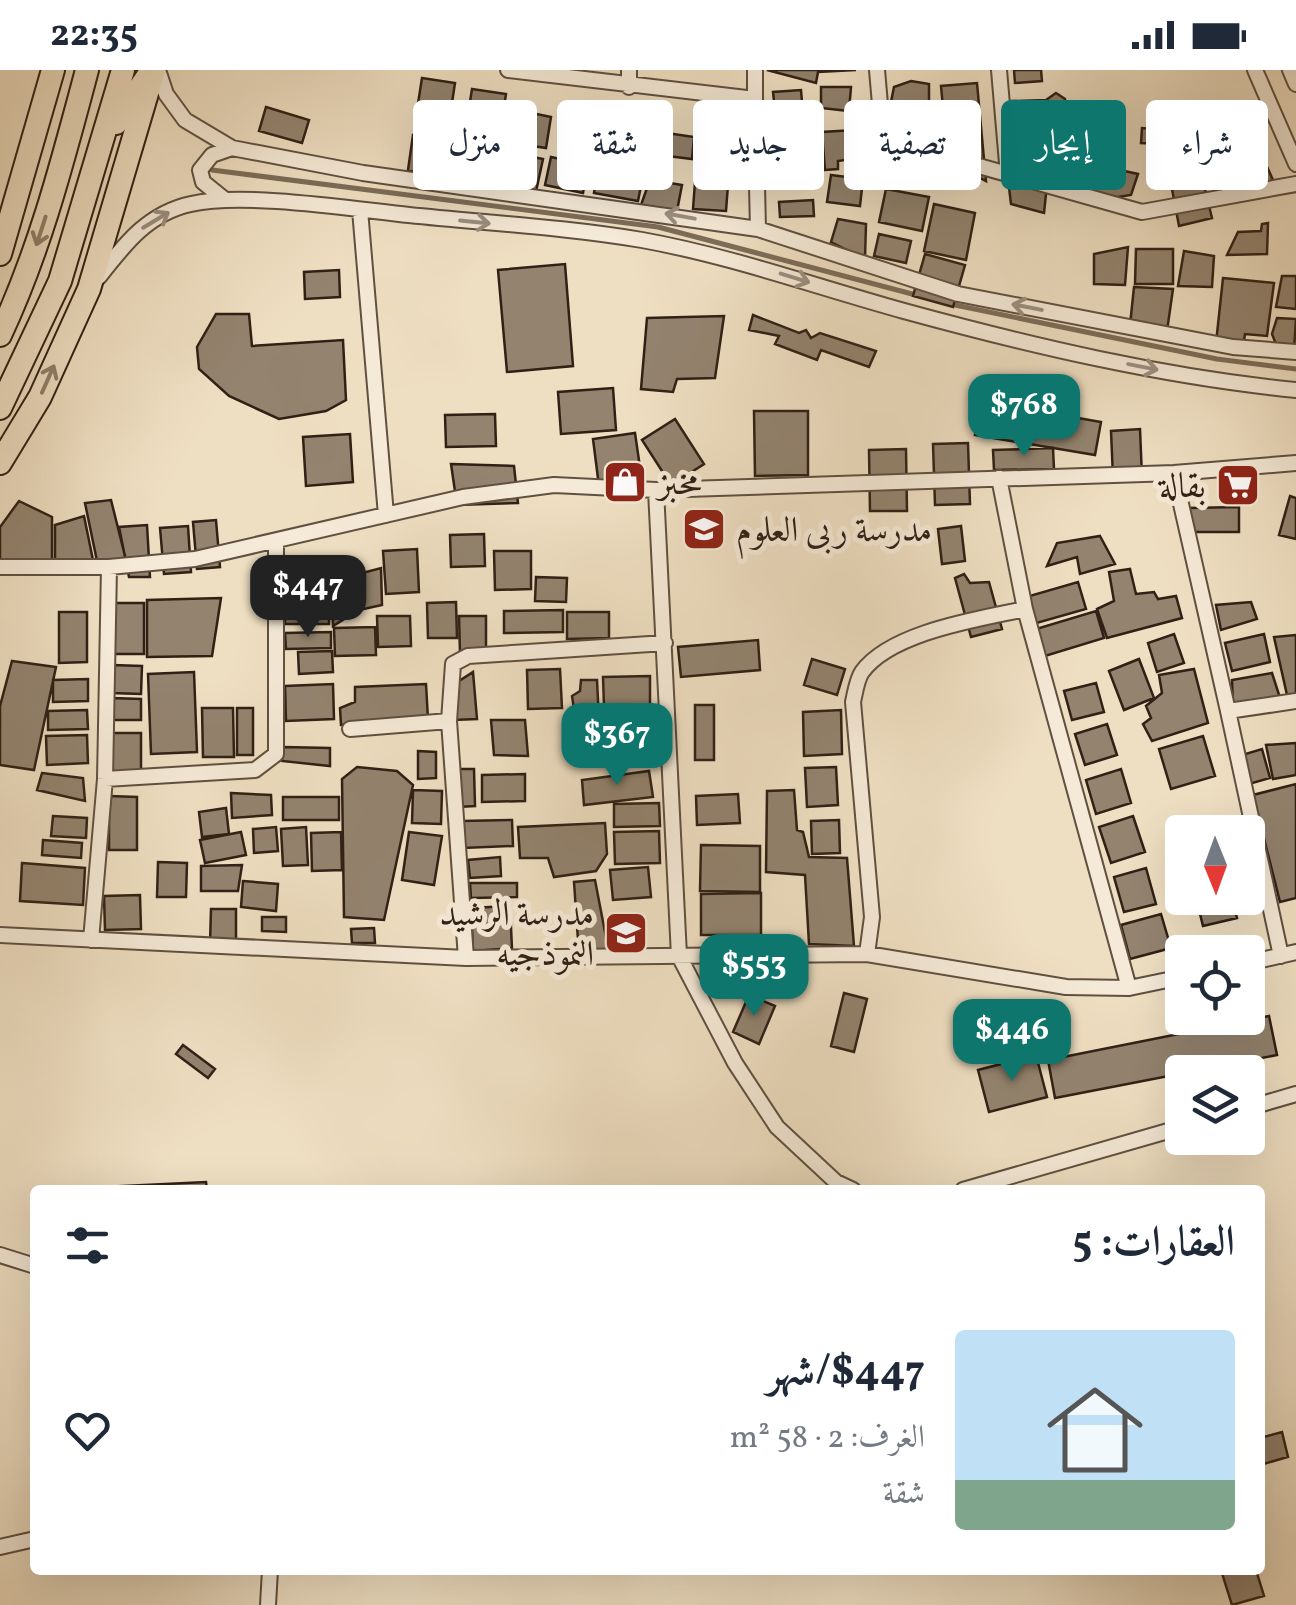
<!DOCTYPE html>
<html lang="ar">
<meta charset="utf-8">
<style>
body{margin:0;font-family:Vollkorn,Amiri,serif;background:#f6f6f7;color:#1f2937;direction:rtl;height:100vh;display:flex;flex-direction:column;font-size:38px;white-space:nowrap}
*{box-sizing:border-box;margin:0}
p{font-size:32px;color:#747a83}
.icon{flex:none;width:55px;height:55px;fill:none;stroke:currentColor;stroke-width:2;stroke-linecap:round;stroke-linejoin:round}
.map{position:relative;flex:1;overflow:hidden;direction:ltr}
.sheet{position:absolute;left:30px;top:1115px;width:1235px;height:390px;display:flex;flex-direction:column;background:#fff;border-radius:10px;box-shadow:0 10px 40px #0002;direction:rtl}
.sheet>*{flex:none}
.banner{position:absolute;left:30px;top:30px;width:1238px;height:90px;direction:rtl;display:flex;gap:20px}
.needle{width:65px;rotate:179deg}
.tools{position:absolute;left:1165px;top:745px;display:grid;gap:20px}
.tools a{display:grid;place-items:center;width:100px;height:100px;border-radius:10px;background:#fff;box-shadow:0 10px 40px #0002;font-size:50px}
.price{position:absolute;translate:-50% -85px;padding:0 22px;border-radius:20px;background:#0f766e;color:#fff;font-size:32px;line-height:65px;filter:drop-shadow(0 2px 5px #0008)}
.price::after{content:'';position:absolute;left:50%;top:60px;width:30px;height:22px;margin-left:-15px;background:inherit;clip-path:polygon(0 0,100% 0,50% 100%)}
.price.current{background:#222;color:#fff}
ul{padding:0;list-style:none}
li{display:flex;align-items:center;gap:30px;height:250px;padding:0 30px}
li+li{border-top:2px solid #e0e1e3}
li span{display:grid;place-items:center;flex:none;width:280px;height:200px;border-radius:10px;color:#555}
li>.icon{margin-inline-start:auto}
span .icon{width:120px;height:120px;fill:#fffc;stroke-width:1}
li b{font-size:42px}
h2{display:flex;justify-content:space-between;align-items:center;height:120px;padding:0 30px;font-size:42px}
.tag{padding:0 35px;border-radius:10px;background:#fff;box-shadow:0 10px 40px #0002;font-size:35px;line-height:90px}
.tag.current{background:#0f766e;color:#fff}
.status{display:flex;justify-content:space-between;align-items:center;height:70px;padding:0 50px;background:#fff;direction:ltr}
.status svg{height:28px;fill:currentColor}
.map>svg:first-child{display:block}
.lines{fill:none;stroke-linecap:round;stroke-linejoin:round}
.stream{stroke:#7c6c59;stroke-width:5}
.building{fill:#93836f;stroke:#302015;stroke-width:2.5}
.minor-casing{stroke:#605040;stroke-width:18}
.primary-casing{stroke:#302015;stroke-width:26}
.trunk-casing{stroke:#302015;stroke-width:26}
.minor{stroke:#f5ead7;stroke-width:14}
.primary{stroke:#efdfc2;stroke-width:22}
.trunk{stroke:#efdfc2;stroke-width:22}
.oneway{stroke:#9c8f80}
.oneway2{stroke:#90806c}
.labels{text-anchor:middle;stroke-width:10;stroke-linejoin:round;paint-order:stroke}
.poi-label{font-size:35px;fill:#302015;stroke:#f5ead7;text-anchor:start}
</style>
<div class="status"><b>22:35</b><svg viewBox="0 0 49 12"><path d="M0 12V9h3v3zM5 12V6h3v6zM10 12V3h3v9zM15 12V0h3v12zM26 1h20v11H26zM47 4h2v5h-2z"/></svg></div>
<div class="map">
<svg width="1296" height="1535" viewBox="0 0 1296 1535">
<rect width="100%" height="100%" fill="#efdfc2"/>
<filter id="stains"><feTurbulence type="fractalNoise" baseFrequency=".002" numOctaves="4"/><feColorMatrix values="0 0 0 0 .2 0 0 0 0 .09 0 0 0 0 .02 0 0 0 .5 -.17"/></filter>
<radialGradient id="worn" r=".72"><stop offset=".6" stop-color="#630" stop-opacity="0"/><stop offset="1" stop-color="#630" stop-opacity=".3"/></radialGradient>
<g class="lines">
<!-- stream -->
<path class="stream" d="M 212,100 L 658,157 L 916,225
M 950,234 L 1217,289 L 1296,299"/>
</g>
<!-- building -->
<path class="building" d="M 767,0 L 856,0 L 818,2 L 816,13 Z
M 1014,0 L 1041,0 L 1042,11 L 1015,13 Z
M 422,8 L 455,13 L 450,46 L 417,40 Z
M 911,11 L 929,14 L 929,44 L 908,46 L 909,39 L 890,37 L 894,17 Z
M 977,13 L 986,111 L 948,91 L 941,16 Z
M 821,17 L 851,17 L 849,41 L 821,38 Z
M 472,19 L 506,24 L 501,56 L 467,51 Z
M 801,20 L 804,56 L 777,59 L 773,22 Z
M 1056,23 L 1065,29 L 1065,49 L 1076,43 L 1082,63 L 1014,66 L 1012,31 L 1046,30 Z
M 266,37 L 309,50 L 302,73 L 259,61 Z
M 1186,40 L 1184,75 L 1141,73 L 1142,58 L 1168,60 L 1168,41 Z
M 527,42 L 551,47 L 546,78 L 507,72 L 510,49 L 524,49 Z
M 920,47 L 920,68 L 908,69 L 907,75 L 892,69 L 892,48 Z
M 566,57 L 596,62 L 591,88 L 561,83 Z
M 854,60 L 852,89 L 838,91 L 838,99 L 825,100 L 822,62 Z
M 1251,61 L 1273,110 L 1236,126 L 1214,77 Z
M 660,62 L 694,67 L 692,89 L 659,85 Z
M 413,65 L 504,80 L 496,124 L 408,100 Z
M 791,65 L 804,66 L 810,74 L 812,100 L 778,96 L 777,72 L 791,71 Z
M 723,80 L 736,80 L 736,114 L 699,110 L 699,96 L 722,97 Z
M 507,82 L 543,89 L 534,131 L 514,130 L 519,106 L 504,100 Z
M 551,87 L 588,95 L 583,123 L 545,115 Z
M 1088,93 L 1138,104 L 1131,125 L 1105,129 L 1080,122 Z
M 1200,99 L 1212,148 L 1179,156 L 1172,119 Z
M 1007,101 L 1048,105 L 1044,143 L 1011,134 Z
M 831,105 L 863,109 L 860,136 L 827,132 Z
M 596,109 L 641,116 L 638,131 L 594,123 Z
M 658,111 L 682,115 L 677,141 L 641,135 L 647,118 L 655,118 Z
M 695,112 L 728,115 L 726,141 L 693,139 Z
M 886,119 L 929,127 L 922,161 L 879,152 Z
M 813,130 L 814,146 L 780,147 L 779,132 Z
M 934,134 L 975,143 L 966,190 L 924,181 Z
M 838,149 L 866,154 L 865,189 L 831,172 Z
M 1268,153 L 1267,184 L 1227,185 L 1238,162 L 1261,161 L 1262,154 Z
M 879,164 L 911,171 L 906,193 L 874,186 Z
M 1128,177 L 1125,215 L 1094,214 L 1094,184 Z
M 1136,179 L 1173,179 L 1173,214 L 1135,214 Z
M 1184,181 L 1214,186 L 1212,217 L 1178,216 Z
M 925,184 L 965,195 L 953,237 L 913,226 Z
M 565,194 L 573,296 L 507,302 L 498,200 Z
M 339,200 L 340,227 L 305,229 L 304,202 Z
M 1282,206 L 1296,206 L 1296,239 L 1276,237 Z
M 1223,208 L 1274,213 L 1267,266 L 1245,264 L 1243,277 L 1216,273 Z
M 1134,217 L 1173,219 L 1167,261 L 1130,255 Z
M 216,244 L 249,244 L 252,276 L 343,270 L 346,330 L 326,341 L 279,349 L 229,326 L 199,299 L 197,277 Z
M 753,245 L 799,263 L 806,260 L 811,268 L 820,263 L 876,281 L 869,297 L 821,280 L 817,290 L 775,274 L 779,266 L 749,260 Z
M 724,246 L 715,308 L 677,309 L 673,322 L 641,319 L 647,248 Z
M 1277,248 L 1296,249 L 1294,280 L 1277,277 L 1272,264 Z
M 613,318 L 616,360 L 561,364 L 558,322 Z
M 981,331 L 1101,352 L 1095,385 L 975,365 Z
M 754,341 L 808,341 L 808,405 L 755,406 Z
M 495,344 L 496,376 L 446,377 L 445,345 Z
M 675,349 L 704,394 L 671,415 L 642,370 Z
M 1140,359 L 1142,407 L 1113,408 L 1111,361 Z
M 635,363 L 643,418 L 600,424 L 593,369 Z
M 350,364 L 353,412 L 306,416 L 303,367 Z
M 968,373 L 970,434 L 935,435 L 933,374 Z
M 1053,378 L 1054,399 L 994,400 L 993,380 Z
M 906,379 L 907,441 L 870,441 L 869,380 Z
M 451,394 L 514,396 L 518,433 L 457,435 Z
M 1290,426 L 1296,428 L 1296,469 L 1279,465 Z
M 111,430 L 127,494 L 98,496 L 85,433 Z
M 19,431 L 52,447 L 52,502 L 17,504 L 0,489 L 0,457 Z
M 1239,437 L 1239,462 L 1189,462 L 1189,438 Z
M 84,446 L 94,495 L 55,502 L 55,455 Z
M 216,450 L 220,497 L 197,499 L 193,452 Z
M 147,455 L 150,507 L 129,507 L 119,457 Z
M 188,456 L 191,502 L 164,504 L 160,458 Z
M 961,456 L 965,491 L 942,494 L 938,459 Z
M 484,464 L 485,496 L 451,497 L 450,465 Z
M 1100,466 L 1115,494 L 1080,504 L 1077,487 L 1047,496 L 1057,473 Z
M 417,479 L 419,522 L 386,524 L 383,481 Z
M 494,481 L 531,481 L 531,519 L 495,520 Z
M 381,498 L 382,535 L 359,540 L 333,556 L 332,511 Z
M 1130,499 L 1136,524 L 1154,522 L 1158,529 L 1176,526 L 1182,548 L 1107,568 L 1097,539 L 1114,531 L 1109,502 Z
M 964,504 L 970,513 L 989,512 L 1002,559 L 971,567 L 955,508 Z
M 284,505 L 329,505 L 329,554 L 285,554 Z
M 536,507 L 567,508 L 566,532 L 535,531 Z
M 1078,512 L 1086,539 L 1033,554 L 1026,527 Z
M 221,528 L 212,586 L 147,587 L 147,530 Z
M 456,532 L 457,568 L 428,568 L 427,533 Z
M 1251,532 L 1257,549 L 1221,560 L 1216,535 Z
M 114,533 L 144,533 L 144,584 L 114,584 Z
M 563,540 L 563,562 L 504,563 L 504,541 Z
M 1096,541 L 1104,568 L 1045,586 L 1036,559 Z
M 59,542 L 87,542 L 87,592 L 59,593 Z
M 567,542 L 609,542 L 609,568 L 567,569 Z
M 377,546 L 410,546 L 411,576 L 378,577 Z
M 459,546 L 486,546 L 486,583 L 460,583 Z
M 375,557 L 376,585 L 335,586 L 334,558 Z
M 331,562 L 331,578 L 286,579 L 285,563 Z
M 1174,564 L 1184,593 L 1157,602 L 1148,573 Z
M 1264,564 L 1270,592 L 1232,601 L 1225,573 Z
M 1296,565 L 1296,625 L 1287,625 L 1274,567 Z
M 758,570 L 760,600 L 681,607 L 678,577 Z
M 332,581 L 333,602 L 299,604 L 298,582 Z
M 812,589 L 845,599 L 837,625 L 804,615 Z
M 1139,589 L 1154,628 L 1124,640 L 1109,601 Z
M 12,591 L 56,597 L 34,700 L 0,695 L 0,636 Z
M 112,595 L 142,596 L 141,624 L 111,623 Z
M 560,599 L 562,638 L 528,639 L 527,600 Z
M 1194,599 L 1208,653 L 1152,671 L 1143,654 L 1151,648 L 1146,636 L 1162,623 L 1159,605 Z
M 194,602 L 197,682 L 151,684 L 148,604 Z
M 473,602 L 477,649 L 453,650 L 453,615 Z
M 1272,603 L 1281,631 L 1233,637 L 1232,610 Z
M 650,606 L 650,635 L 604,636 L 603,607 Z
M 88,609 L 88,631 L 53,632 L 53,610 Z
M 581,610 L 597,610 L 599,651 L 568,652 L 566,645 L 574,639 L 572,626 L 580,621 Z
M 1096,613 L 1104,642 L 1072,650 L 1064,621 Z
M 333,614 L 334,649 L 286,651 L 285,616 Z
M 426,614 L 428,649 L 341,655 L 340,638 L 355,632 L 355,617 Z
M 111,628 L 141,629 L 141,650 L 111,650 Z
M 695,635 L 714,635 L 714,690 L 695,690 Z
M 202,638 L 233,638 L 234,687 L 203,687 Z
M 237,638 L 253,638 L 253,685 L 237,685 Z
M 87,640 L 88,659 L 48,660 L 48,641 Z
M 841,640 L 842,684 L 804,686 L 803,642 Z
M 649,647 L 650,668 L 613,669 L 613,648 Z
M 491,650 L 525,650 L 528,686 L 494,685 Z
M 1107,654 L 1117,685 L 1085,695 L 1075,664 Z
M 111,663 L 141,663 L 141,705 L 110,705 Z
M 87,665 L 88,693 L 47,695 L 46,666 Z
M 1203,666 L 1215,706 L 1171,719 L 1159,679 Z
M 1296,673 L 1296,705 L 1273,709 L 1266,675 Z
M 283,677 L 330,678 L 330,696 L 282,691 Z
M 1262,679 L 1270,708 L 1249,714 L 1242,685 Z
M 418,681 L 436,682 L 436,708 L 418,709 Z
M 357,697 L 397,701 L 413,715 L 384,850 L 344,847 L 342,709 Z
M 836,697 L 838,735 L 807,737 L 805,698 Z
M 457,699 L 474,699 L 475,736 L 458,737 Z
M 1121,699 L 1131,733 L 1096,744 L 1086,710 Z
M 649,701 L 653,727 L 584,735 L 582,710 Z
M 42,703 L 83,708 L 85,731 L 37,720 Z
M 525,704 L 525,731 L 482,732 L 482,705 Z
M 1296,714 L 1296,828 L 1280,832 L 1253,725 Z
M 413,720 L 442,721 L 441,754 L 412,753 Z
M 794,720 L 797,760 L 803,762 L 809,787 L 847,788 L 854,876 L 809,874 L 805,805 L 766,802 L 767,721 Z
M 231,723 L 271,725 L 272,745 L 232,748 Z
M 738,724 L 740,753 L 697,755 L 696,726 Z
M 109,726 L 137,727 L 137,780 L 109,780 Z
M 283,727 L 339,727 L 339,750 L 283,750 Z
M 659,733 L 660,756 L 614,757 L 614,734 Z
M 226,738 L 229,764 L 202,767 L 199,742 Z
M 53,746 L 87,748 L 86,768 L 51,766 Z
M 1133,746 L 1145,782 L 1111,793 L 1099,757 Z
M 512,750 L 513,776 L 463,778 L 462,751 Z
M 839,750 L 840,783 L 812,784 L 811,751 Z
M 605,753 L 607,784 L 596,801 L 554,807 L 548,788 L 520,788 L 518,757 Z
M 276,757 L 278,781 L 254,783 L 253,759 Z
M 306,757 L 308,795 L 283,796 L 281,759 Z
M 659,761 L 660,793 L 615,794 L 614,762 Z
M 241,762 L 246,785 L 205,793 L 200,770 Z
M 341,762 L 342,800 L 312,801 L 311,763 Z
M 409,762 L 442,766 L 434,815 L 402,810 Z
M 43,770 L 82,773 L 81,788 L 42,785 Z
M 701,775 L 760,776 L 760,822 L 700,821 Z
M 500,787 L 501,806 L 470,808 L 468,790 Z
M 158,792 L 187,793 L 186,827 L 157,827 Z
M 22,793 L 85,798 L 83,835 L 20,831 Z
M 242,795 L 238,821 L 201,821 L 201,796 Z
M 648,797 L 651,827 L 613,830 L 610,800 Z
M 1146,798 L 1156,834 L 1124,842 L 1114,807 Z
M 595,810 L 609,883 L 579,885 L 574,812 Z
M 243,811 L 278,814 L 276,841 L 241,837 Z
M 470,813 L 517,813 L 517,827 L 471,828 Z
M 761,823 L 761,865 L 701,865 L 701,824 Z
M 140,825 L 141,859 L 105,860 L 104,826 Z
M 1196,828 L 1232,828 L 1237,848 L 1203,856 Z
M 510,836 L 512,878 L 473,881 L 471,838 Z
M 211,839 L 236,839 L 236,874 L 210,874 Z
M 1161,844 L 1171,878 L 1130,889 L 1121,855 Z
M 262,847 L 286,847 L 286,862 L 262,861 Z
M 374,858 L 375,873 L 352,873 L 351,859 Z
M 844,923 L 867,929 L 854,982 L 831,976 Z
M 749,925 L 775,936 L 759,974 L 733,962 Z
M 1269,946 L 1277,985 L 1055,1028 L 1048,990 Z
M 183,975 L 215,999 L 208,1008 L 176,984 Z
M 1036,985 L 1047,1027 L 989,1042 L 978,1000 Z
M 206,1112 L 207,1120 L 61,1120 L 61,1119 Z
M 1282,1362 L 1288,1387 L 1260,1395 L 1260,1368 Z
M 1221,1500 L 1256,1500 L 1264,1526 L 1232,1535 Z"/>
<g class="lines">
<!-- minor casing -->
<g class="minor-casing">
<path id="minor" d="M 158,0 L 166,24 L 185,50 L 232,78 L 363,103 L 758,159 L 958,224 L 1233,277 L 1296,282
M 508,0 L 755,29 L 758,159
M 629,0 L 629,17
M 755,0 L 755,29
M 877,0 L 883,69 L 1142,142 L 1296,114
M 999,0 L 1008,105
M 1255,0 L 1296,94
M 1290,0 L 1296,14
M 224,129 L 203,112 L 200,100 L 212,85 L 232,78
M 360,140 L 386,445
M 99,207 C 124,175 148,143 191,134 C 244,122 352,139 409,145 C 486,153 565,157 642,170 C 731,186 817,217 904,241 C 1032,276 1164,307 1296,320
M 1174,403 L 1228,641 L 1296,631
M 999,408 L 1025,539 L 1129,918
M 656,420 L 679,886 L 735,993 L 777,1057 L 836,1112 L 853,1120
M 0,497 L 109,497 L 195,489 L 463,427 L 554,415 L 656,420 L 1174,403 L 1296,393
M 1228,641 L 1281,886
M 350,659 L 449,651
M 105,709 L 255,700 L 276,684 L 276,473
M 0,865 L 466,888 L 867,884 L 1066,917 L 1129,918 L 1182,907
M 91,870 L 105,709 L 109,497
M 867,884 L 872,847 L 853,632 C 855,623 857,609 862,602 C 891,562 979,549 1025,539
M 466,888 L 449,651 L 453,594 L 468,586 L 665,573
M 1248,893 L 1296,882
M 1248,1038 L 1296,1024
M 963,1120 L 1182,1057
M 0,1185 L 35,1196
M 0,1477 L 35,1469
M 268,1535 L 270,1500"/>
</g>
<!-- primary casing -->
<g class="primary-casing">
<path id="primary" d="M 0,184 L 53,0
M 0,393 L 40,327 L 89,219 L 153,3"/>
</g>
<!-- trunk casing -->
<g class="trunk-casing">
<path id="trunk" d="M 116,53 L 152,0
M 0,265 C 40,180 63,90 87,0
M 0,338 L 60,211 L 123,0"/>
</g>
<!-- minor -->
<use href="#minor" class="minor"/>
<!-- primary -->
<use href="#primary" class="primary"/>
<!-- trunk -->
<use href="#trunk" class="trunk"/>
</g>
<!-- one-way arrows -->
<defs><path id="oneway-shaft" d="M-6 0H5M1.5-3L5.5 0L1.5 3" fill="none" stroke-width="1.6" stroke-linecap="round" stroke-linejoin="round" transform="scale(2.5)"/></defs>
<g class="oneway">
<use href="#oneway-shaft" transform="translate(680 146) rotate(-170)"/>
<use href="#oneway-shaft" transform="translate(156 150) rotate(-31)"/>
<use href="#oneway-shaft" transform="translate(475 152) rotate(6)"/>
<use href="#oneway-shaft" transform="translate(795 208) rotate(17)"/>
<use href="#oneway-shaft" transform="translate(1027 237) rotate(-169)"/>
<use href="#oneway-shaft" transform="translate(1143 297) rotate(11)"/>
</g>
<g class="oneway2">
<use href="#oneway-shaft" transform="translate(41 161) rotate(108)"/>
<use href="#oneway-shaft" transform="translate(48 309) rotate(-66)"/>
</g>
<!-- icons -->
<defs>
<g id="shop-square" transform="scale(2.25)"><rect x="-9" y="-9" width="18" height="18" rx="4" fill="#8f2418" stroke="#f5ead7"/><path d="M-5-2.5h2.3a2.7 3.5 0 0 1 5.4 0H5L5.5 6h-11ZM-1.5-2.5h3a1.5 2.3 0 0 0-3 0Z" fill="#fff"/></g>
<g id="supermarket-square" transform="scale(2.25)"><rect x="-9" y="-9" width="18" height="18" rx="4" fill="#8f2418" stroke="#f5ead7"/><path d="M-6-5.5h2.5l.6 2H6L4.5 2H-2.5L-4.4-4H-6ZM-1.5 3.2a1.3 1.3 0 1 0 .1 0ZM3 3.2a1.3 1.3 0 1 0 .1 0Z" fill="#fff"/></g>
<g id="school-square" transform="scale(2.25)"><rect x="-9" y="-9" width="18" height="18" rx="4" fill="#8f2418" stroke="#f5ead7"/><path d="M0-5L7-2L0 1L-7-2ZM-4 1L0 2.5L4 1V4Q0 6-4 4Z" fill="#fff"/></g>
</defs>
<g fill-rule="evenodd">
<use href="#shop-square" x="625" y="412"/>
<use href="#supermarket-square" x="1238" y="415"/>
<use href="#school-square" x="704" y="459"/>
<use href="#school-square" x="626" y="863"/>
</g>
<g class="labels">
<!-- poi labels -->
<g class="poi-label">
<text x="658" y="424">مخبز</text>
<text x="1206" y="427" text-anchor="end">بقالة</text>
<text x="736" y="471">مدرسة ربى العلوم</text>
<text x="594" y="855" text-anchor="end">مدرسة الرشيد<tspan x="594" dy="40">النموذجيه</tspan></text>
</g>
</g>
<rect width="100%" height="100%" filter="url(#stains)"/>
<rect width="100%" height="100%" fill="url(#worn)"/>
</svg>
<div class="tools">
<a><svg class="needle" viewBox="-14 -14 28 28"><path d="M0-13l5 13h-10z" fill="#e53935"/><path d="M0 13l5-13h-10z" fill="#747a83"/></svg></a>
<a><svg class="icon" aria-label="locate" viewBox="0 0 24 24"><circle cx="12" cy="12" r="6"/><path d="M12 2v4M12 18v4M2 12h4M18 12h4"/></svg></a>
<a><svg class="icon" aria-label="layers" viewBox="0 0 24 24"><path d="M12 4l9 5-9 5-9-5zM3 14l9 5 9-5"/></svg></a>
</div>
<b class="price" style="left:1024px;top:389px">$768</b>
<b class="price current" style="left:308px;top:570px">$447</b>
<b class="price" style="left:617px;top:718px">$367</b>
<b class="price" style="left:754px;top:949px">$553</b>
<b class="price" style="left:1012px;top:1014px">$446</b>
<div class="banner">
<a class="tag">شراء</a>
<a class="tag current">إيجار</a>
<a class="tag">تصفية</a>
<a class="tag">جديد</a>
<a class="tag">شقة</a>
<a class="tag">منزل</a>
</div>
<section class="sheet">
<h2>العقارات: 5<svg class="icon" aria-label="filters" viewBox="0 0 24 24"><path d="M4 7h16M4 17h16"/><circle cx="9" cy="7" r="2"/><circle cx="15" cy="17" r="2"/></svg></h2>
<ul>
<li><span style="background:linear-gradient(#bfe0f5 75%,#7fa58c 0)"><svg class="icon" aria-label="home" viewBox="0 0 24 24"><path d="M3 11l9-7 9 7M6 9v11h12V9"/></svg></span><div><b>$447/شهر</b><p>الغرف: 2 · 58 m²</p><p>شقة</p></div><svg class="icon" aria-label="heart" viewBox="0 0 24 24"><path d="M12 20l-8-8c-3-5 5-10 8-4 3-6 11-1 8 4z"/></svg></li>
</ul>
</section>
</div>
